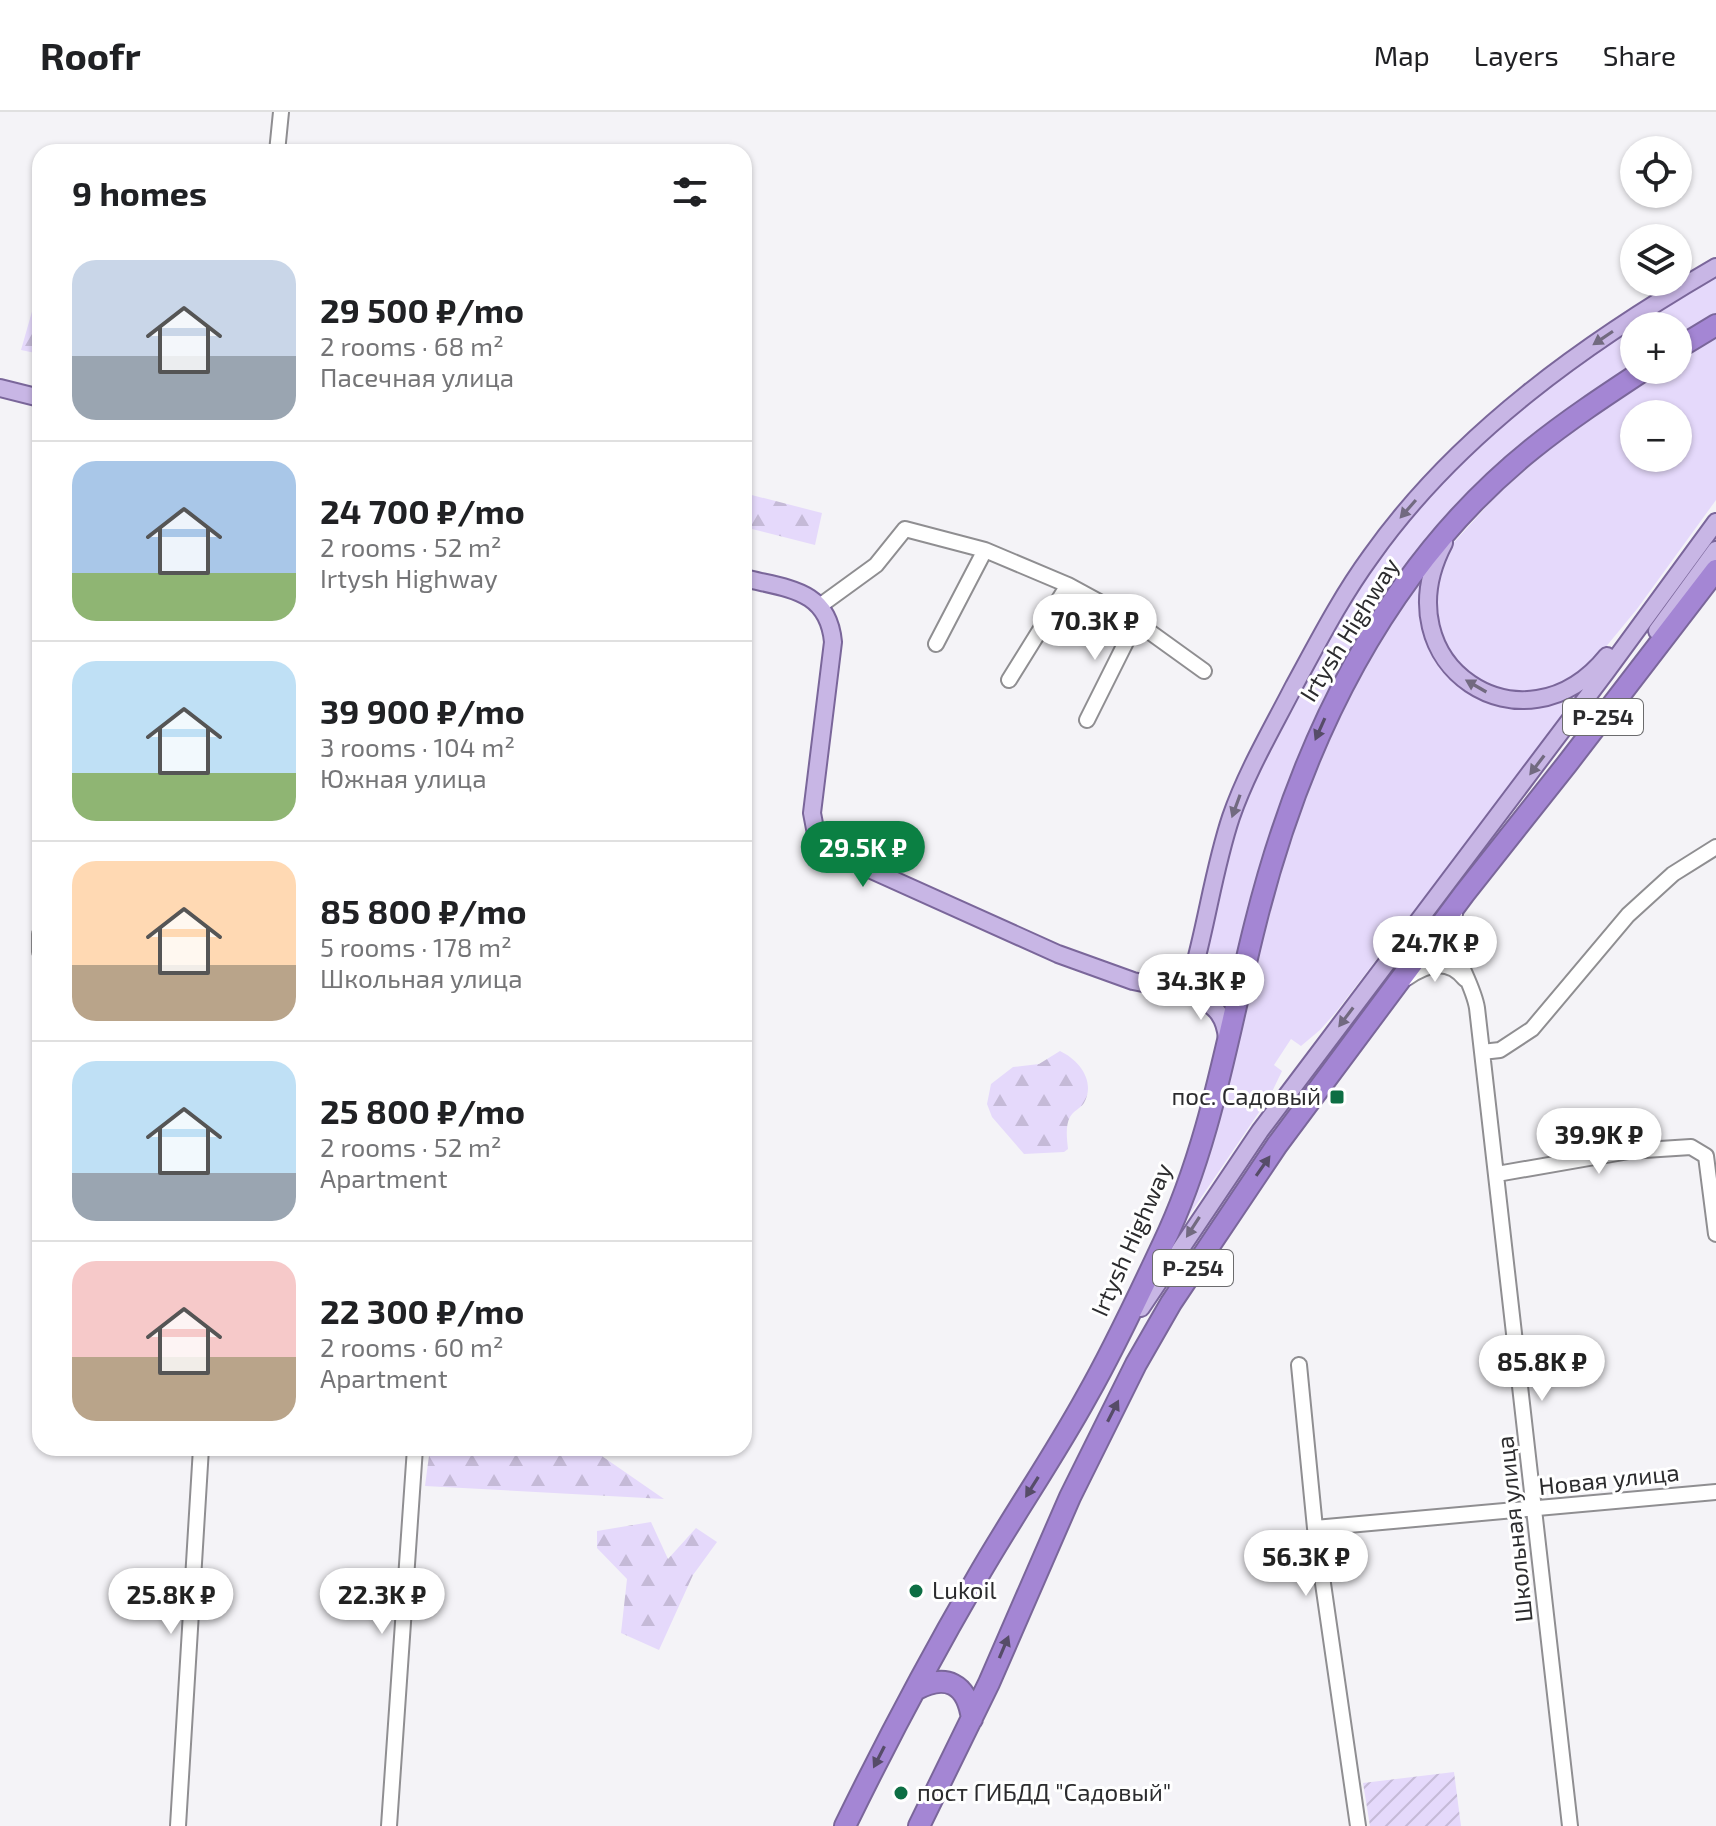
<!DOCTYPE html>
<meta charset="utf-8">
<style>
body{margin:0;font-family:"Exo 2",sans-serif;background:#f2f2f2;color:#202124;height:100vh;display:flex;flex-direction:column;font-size:30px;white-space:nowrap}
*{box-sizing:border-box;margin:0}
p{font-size:26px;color:#757577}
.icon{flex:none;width:44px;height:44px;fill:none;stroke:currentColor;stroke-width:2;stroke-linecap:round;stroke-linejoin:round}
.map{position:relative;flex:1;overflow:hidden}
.side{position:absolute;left:32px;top:32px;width:720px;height:1312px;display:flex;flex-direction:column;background:#fff;border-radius:24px;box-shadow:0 2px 6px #0004}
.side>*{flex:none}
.controls{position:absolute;left:1620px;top:24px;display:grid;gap:16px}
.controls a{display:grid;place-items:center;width:72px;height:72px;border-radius:50%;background:#fff;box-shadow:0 2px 6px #0004;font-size:40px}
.price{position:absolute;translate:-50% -68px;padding:0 18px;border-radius:28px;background:#fff;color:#222;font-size:26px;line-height:52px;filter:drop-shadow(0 2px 4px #0008)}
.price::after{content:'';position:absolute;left:50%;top:48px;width:24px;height:18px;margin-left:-12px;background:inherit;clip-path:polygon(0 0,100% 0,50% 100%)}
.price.selected{background:#0b8043;color:#fff}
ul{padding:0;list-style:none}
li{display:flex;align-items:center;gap:24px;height:200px;padding:0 40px}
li+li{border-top:2px solid #e0e0e0}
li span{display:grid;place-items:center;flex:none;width:224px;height:160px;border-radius:24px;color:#555}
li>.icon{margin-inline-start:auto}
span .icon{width:96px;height:96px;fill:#fffc;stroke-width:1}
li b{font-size:34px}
h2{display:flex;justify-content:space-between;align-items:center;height:96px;padding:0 40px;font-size:34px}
header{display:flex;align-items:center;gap:48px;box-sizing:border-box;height:112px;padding:0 40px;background:#fff;border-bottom:2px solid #e0e0e0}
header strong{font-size:38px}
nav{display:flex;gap:44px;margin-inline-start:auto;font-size:28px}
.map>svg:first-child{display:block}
.green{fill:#e5d9fb;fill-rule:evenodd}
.forest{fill:url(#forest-firs)}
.garden{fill:url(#garden-furrows)}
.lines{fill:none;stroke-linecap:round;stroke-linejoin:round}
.minor-casing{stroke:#8f8e91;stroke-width:18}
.major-casing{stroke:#7a669a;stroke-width:20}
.highway-casing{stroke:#7a669a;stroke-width:24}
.minor{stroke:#fff;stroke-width:14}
.major{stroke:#c8b6e5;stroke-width:16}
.highway{stroke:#a486d4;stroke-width:20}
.oneway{fill:#726a80}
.oneway2{fill:#564c68}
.poi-dot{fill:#0d6e44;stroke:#fff;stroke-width:3}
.labels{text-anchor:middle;stroke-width:6;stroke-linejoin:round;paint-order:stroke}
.shield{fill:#fff;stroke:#6b6b6d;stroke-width:2}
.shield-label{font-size:22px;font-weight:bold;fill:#2c2c2e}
.street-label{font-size:24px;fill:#2c2c2e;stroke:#fff}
.poi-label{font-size:24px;fill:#2c2c2e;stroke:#fff;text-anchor:start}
</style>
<header>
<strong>Roofr</strong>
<nav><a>Map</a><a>Layers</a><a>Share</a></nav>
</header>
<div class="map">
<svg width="1716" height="1714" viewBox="0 0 1716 1714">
<defs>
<pattern id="forest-firs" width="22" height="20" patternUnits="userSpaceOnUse" patternTransform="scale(2)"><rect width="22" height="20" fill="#e5d9fb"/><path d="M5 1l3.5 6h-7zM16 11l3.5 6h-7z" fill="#c5bad7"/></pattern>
<pattern id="garden-furrows" width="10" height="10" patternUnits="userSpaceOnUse" patternTransform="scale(2)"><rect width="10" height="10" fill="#e5d9fb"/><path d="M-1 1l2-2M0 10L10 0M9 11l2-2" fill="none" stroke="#c5bad7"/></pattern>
</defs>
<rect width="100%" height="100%" fill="#f4f3f7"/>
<!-- green -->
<path class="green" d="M 1716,164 L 1716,202 L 1678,225 L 1678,214 L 1634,214 L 1634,254 L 1593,281 L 1372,509 L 1232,868 L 1210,878 L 1207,868 L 1212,865 L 1218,845 L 1205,839 C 1215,796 1223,746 1238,704 C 1255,655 1283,609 1308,564 C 1337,510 1367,458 1405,410 C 1485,307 1605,229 1716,164 Z
M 1716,222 L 1716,388 L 1637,497 L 1586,559 L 1544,580 L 1504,580 L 1477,570 L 1444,537 L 1433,486 L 1449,436 L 1497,383 L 1571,318 L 1660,258 L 1678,258 L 1678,246 ZM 1634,302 L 1678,302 L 1678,346 L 1634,346 Z
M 1425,459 L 1421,492 L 1426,524 L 1498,592 C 1520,596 1543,596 1564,586 C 1572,583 1580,576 1586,575 L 1336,900 L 1320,918 L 1301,934 L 1291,927 L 1274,953 L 1282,959 L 1270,984 L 1175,1124 L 1221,994 L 1246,904 L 1267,805 L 1295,700 L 1355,563 Z"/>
<!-- forest -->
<path class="forest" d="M 33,196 L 40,198 L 40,242 L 21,238 Z
M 744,381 L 822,401 L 815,433 L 744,415 Z
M 1060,939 C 1079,948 1096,969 1084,991 C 1081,996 1073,999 1070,1005 C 1065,1014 1067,1027 1068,1037 L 1064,1040 L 1024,1042 L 992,1005 L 987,992 L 991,972 L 1013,955 L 1039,952 Z
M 430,1336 L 596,1340 L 664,1387 L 425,1374 Z
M 651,1410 L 668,1447 L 696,1416 L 717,1430 L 693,1463 L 659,1538 L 621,1521 L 627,1467 L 597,1436 L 597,1419 Z"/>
<!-- garden -->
<path class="garden" d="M 1454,1660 L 1461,1714 L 1370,1714 L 1363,1671 Z"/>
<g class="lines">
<!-- minor casing -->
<g class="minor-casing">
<path id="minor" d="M 277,40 L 281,0
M 821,493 L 876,453 L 905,417 L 985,438 L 1068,473 L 1136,510 L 1204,559
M 936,532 L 985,438
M 1009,568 L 1068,473
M 1087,608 L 1136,510
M 1455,802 C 1442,832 1472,865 1477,896 L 1570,1714
M 40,822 L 40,840
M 1407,866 C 1427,852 1448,846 1465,867
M 1482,940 L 1500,938 L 1532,917 L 1628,803 L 1673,762 L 1716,735
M 1497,1062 L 1629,1039 L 1691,1035 L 1706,1044 L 1716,1122
M 1299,1253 L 1315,1416 L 1358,1714
M 1315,1416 L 1716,1380
M 178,1714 L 201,1336
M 389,1714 L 415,1336"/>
</g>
<!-- major casing -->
<g class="major-casing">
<path id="major" d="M 0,276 L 40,286
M 1444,431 C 1380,553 1524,647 1607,544
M 744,466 C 787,477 828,477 833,530 L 812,701 L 816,722 L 838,743 L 1058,842 L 1133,869 L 1211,885 L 1228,878 L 1240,863
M 1657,519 L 1716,438
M 1160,873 L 1184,865 L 1195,852 C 1208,803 1215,753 1231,705 C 1247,659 1272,617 1294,574 C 1318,530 1341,485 1371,444 C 1458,321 1587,230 1716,155
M 1199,886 C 1217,895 1225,906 1227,926
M 1141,1196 L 1260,1019 L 1606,560 L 1716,410"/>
</g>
<!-- highway casing -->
<g class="highway-casing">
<path id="highway" d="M 1678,236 L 1716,213
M 915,1578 C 946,1561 967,1571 972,1607
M 845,1714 C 886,1630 930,1547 977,1466 C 1012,1405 1053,1346 1087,1284 C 1115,1235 1139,1183 1163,1132 C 1211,1032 1228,920 1255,813 C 1300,632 1384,456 1532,337 C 1568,308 1606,283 1644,258
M 919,1714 L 989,1571 L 1070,1385 L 1136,1252 L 1171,1191 L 1277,1033 L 1464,782 L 1567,652 L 1716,458"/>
</g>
<!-- minor -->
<use href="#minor" class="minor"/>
<!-- major -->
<use href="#major" class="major"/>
<!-- highway -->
<use href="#highway" class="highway"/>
</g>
<!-- one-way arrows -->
<defs><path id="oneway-solid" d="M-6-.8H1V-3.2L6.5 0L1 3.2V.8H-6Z" transform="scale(2)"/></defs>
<g class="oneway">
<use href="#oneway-solid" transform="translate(1603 226) rotate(146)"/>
<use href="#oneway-solid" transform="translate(1408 397) rotate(131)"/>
<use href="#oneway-solid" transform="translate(1476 574) rotate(-150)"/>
<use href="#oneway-solid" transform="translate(1537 653) rotate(127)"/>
<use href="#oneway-solid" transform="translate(1236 694) rotate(110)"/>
<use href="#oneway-solid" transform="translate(1346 905) rotate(127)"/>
<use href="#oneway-solid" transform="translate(1193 1115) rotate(123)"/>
</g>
<g class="oneway2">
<use href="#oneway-solid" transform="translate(1320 617) rotate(114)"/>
<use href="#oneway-solid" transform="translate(1263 1054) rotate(-55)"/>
<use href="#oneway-solid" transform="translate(1113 1299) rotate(-63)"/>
<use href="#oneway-solid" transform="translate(1032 1375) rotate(122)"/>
<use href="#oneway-solid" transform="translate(1004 1535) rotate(-67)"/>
<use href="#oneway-solid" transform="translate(879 1645) rotate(117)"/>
</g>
<!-- markers -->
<g class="poi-dot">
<rect x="1329" y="977" width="16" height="16" rx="4"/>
<circle cx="916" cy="1479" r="8"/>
<circle cx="901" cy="1681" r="8"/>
</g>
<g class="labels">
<!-- shield labels -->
<g class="shield">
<rect x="1563" y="587" width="80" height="36" rx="6"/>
<rect x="1153" y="1138" width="80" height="36" rx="6"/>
</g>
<g class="shield-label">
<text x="1603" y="613">Р-254</text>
<text x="1193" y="1164">Р-254</text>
</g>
<!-- street labels -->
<g class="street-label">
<text transform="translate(1350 518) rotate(-58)" y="8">Irtysh Highway</text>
<text transform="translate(1132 1128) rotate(-66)" y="8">Irtysh Highway</text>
<text transform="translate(1609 1368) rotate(-6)" y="8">Новая улица</text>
<text transform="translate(1515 1417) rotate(-96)" y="8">Школьная улица</text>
</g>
<!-- poi labels -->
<g class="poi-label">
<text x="1321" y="993" text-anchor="end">пос. Садовый</text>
<text x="932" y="1487">Lukoil</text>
<text x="917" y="1689">пост ГИБДД "Садовый"</text>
</g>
</g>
</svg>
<div class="controls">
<a><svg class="icon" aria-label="locate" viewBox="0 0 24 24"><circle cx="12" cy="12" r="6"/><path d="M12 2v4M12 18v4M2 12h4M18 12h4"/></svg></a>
<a><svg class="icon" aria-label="layers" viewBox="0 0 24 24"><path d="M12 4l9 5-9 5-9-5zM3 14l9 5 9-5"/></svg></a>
<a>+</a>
<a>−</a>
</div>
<b class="price" style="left:1095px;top:550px">70.3K ₽</b>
<b class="price selected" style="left:863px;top:777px">29.5K ₽</b>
<b class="price" style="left:1435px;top:872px">24.7K ₽</b>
<b class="price" style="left:1201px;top:910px">34.3K ₽</b>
<b class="price" style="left:1599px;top:1064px">39.9K ₽</b>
<b class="price" style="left:1542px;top:1291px">85.8K ₽</b>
<b class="price" style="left:1306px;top:1486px">56.3K ₽</b>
<b class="price" style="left:171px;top:1524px">25.8K ₽</b>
<b class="price" style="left:382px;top:1524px">22.3K ₽</b>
<section class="side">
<h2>9 homes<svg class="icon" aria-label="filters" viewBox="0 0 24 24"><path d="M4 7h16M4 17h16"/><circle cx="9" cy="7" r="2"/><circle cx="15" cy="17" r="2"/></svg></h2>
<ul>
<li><span style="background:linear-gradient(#c9d6e8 60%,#9aa5b1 0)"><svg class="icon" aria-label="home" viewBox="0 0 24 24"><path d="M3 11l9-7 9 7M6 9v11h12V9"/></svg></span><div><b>29 500 ₽/mo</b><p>2 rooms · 68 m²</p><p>Пасечная улица</p></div></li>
<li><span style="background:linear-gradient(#a9c7e8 70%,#8fb573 0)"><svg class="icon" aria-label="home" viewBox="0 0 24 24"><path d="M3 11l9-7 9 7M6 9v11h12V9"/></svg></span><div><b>24 700 ₽/mo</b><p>2 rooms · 52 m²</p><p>Irtysh Highway</p></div></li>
<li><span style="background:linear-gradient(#bfe0f5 70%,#8fb573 0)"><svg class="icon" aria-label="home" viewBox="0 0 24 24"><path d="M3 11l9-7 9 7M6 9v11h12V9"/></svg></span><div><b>39 900 ₽/mo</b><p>3 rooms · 104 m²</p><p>Южная улица</p></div></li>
<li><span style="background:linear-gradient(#ffd9b3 65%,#b9a48a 0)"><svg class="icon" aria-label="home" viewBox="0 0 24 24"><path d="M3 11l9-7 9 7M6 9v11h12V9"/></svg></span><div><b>85 800 ₽/mo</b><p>5 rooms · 178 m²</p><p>Школьная улица</p></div></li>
<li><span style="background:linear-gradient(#bfe0f5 70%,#9aa5b1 0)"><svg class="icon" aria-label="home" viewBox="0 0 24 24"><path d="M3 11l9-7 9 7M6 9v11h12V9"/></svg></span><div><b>25 800 ₽/mo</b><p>2 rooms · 52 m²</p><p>Apartment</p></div></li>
<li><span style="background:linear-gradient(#f6c9c9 60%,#b9a48a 0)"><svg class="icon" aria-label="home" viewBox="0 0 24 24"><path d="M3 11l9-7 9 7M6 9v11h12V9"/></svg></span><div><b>22 300 ₽/mo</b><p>2 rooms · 60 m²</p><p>Apartment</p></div></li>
</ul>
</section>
</div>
